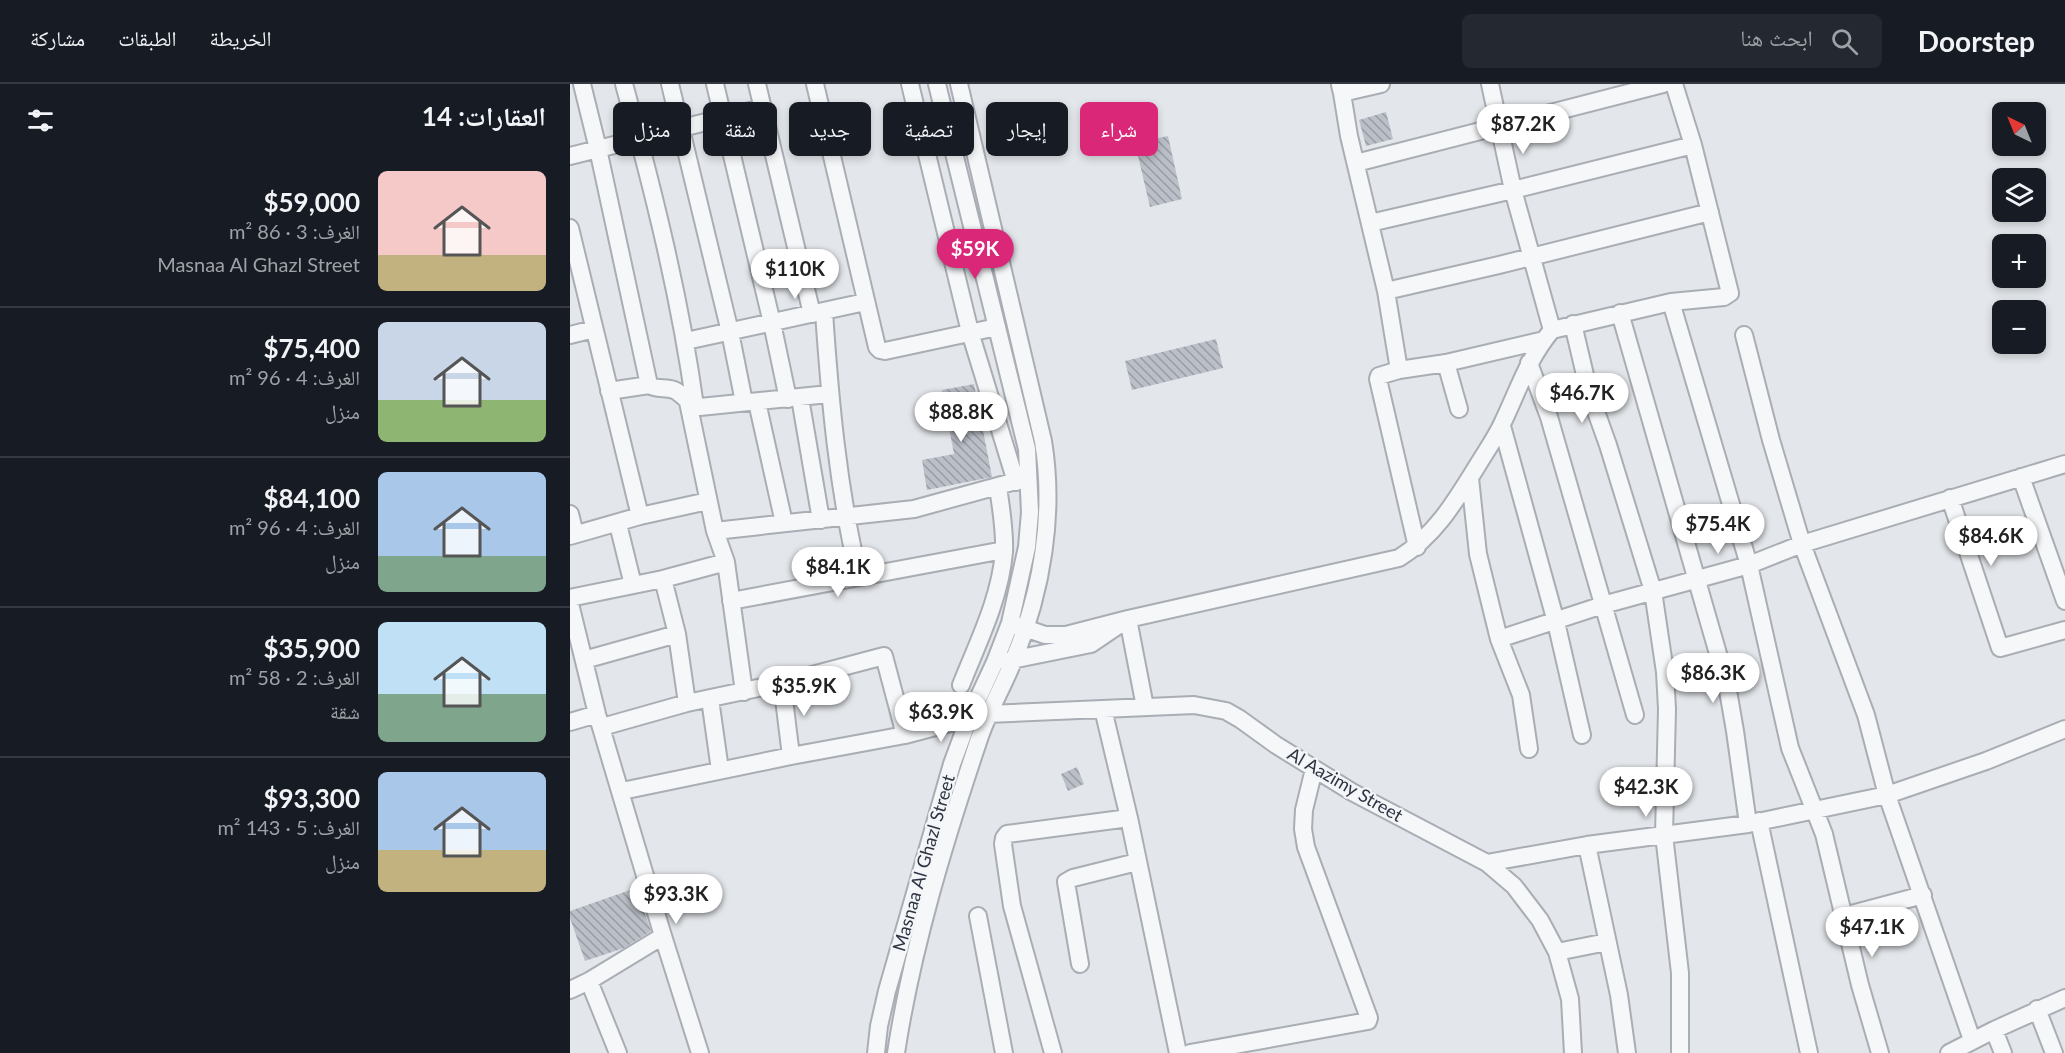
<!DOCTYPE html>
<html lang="ar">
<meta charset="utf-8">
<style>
body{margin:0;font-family:Lato,"Noto Naskh Arabic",sans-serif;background:#242831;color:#f1f3f6;direction:rtl;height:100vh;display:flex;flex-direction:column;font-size:22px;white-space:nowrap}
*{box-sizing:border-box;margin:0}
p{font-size:20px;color:#9ea1a6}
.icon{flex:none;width:33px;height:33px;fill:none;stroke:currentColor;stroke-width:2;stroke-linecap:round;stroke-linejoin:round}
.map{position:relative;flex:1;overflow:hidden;direction:ltr}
.sheet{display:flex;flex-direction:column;background:#171b24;width:570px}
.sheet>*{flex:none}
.hud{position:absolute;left:18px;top:18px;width:570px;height:54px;direction:rtl;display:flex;gap:12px}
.needle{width:39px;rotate:317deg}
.fabs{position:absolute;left:1422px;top:18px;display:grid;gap:12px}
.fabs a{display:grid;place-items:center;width:54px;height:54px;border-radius:9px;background:#171b24;box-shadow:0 3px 9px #0003;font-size:30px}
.price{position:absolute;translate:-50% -51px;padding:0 14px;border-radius:21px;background:#fff;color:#222;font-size:20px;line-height:39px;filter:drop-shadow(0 2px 3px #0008)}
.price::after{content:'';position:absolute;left:50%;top:36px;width:18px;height:14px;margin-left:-9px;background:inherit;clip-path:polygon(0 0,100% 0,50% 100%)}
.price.current{background:#db2777;color:#fff}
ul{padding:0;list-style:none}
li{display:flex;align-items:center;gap:18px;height:150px;padding:0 24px}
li+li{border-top:2px solid #363941}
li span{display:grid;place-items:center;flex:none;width:168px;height:120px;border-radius:9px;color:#555}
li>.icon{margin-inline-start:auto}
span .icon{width:72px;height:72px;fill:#fffc;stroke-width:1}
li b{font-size:26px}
h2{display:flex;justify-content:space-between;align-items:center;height:72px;padding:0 24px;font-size:26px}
.pill{padding:0 21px;border-radius:9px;background:#171b24;box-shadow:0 3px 9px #0003;font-size:21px;line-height:54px}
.pill.current{background:#db2777;color:#fff}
header{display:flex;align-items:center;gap:36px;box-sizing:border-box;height:84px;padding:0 30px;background:#171b24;border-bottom:2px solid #363941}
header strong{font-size:28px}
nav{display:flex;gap:33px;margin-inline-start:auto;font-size:21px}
.search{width:420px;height:54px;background:#242831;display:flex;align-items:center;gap:15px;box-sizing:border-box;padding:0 21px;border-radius:9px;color:#9ea1a6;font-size:22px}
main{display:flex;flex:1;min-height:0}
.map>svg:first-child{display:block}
.building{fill:url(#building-back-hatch)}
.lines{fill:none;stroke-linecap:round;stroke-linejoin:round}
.minor-casing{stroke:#a9adb4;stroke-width:20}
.minor{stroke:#f6f7f9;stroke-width:16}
.labels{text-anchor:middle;stroke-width:4.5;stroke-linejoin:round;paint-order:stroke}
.street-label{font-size:18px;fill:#2d3341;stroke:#f3f5f8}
</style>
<header>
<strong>Doorstep</strong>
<div class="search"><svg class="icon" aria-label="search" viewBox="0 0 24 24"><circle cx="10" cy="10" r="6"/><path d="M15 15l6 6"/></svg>ابحث هنا</div>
<nav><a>الخريطة</a><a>الطبقات</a><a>مشاركة</a></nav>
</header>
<main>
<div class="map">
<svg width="1495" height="969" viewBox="0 0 1495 969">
<defs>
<pattern id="building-back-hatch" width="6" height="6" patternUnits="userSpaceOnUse" patternTransform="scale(1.5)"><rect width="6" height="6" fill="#bbbfc7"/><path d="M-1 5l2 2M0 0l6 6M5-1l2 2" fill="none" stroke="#989ca3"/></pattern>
</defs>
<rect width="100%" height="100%" fill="#e3e6ea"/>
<!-- building -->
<path class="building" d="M 816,28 L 823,55 L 796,62 L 789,36 Z
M 598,52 L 612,115 L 580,123 L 565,59 Z
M 646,255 L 653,284 L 562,306 L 555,277 Z
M 404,300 L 422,393 L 357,406 L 352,376 L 384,370 L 372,306 Z
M 507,683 L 514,700 L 498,707 L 491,690 Z
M 66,804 L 81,847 L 54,864 L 15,877 L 0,834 L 0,827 Z"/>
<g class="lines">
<!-- minor casing -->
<g class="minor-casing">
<path id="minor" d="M 12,0 L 28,65 L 79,301
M 54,0 C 83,105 110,213 125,322
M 100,0 L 160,248 L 174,318
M 145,0 L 202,239 L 218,315
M 187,0 L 242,230
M 245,0 L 307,263 L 310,266 L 315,267 L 427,243
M 340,0 L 400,248 L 446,398
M 920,0 L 943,106 L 982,246
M 770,1 L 772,9 L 811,0
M 772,9 L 779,52 L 816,207 L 829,286
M 0,72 L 192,24
M 786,79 L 1093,0
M 800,139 L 943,106 L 1123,61
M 0,144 L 70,432
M 816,207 L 929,181 L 1140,128
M 1101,218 L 1179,481 L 1220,664 L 1254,750 L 1290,901 L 1310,969
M 254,228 C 260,317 268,406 289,493
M 1050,229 L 1157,601 L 1165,647 L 1178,740
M 1003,240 L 1019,308 L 1038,361 L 1083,507 L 1095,588 L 1097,625 L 1094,751 L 1110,889 L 1110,969
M 0,251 L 24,245
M 1174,251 L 1201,356 L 1232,460 L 1296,631 L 1317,711 L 1402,956
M 116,257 L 295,218
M 876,279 L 889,325
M 959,279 L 979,333 L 1065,631
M 39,307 L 79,301 C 87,306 95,303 104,306 C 114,310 118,321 130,323 L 259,310
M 230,314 L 251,436
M 118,318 L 145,447 L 156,478 L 174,608
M 187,318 L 214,439
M 932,342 L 986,538 L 1012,651
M 1451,393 L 1495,517
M 900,394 L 908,470 L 929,555 L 951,611 L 959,665
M 1380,414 L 1430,564 L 1495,546
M 0,430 L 5,450
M 48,440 L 63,501
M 145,447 L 344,425 L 457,394
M 0,452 L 70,432 L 138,417
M 847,463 L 808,295 L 809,292 L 829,286 L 876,279 L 974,256
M 93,495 L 107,550 L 117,619
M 0,514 L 93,495 L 156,478
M 161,517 L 434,466
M 0,520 L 27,630 L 93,852
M 558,535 L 575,623
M 440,539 L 475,551 L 496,551 L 558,535 L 829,474 C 866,451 886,416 909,379 C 917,366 926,353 932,340 C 949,305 957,276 982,246 L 1101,218 L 1154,213 L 1160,209 L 1123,61 L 1104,0
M 929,555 L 1033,521 L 1179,481 L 1232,460 L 1495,380
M 14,576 L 107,550
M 436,577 L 521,560 L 552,539
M 212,599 L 221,672
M 391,601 C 408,558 430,515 434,468 C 435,446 431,424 428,403
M 140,615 L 150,686
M 533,625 L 559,734 L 608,969
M 418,630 L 624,621 L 656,627 L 670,635 L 706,661 L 782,708 L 917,779 L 944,802 L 970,836 L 987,868 L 1000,915 L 1003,969
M 0,638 L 27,630
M 32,643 L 117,619 L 212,599 L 314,572 L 335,651
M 52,707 L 221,672 L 335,651 L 399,634
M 1189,737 L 1239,969
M 1017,761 L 1049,911 L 1057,969
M 917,779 L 1017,761 L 1178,740 L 1317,711 L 1416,677 L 1495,645
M 408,832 L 434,969
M 1274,832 L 1353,811
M 987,868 L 1037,858
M 510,880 L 496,798 L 503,794 L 567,778
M 19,897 L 48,969
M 0,906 L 19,897 L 93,852 L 130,969
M 1467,925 L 1484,969
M 1424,946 L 1433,969
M 306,969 L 309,942 L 317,907 L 382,680 L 399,634 L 425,578 L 440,539 L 457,463 L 460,428 L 457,365 L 367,0
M 326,969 C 342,864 374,759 408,658 C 417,629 433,603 444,575 C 472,507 485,429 473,357 L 389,0
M 483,969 L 442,822 L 433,760 L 434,754 L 437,750 L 559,734
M 620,969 L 798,937 L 799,934 L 736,763 L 733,745 L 734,726 L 744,685
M 1379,969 L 1424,946 L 1495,914"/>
</g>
<!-- minor -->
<use href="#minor" class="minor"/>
</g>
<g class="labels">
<!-- street labels -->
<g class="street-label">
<text transform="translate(775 701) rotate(30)" y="6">Al Aazimy Street</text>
<text transform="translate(354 779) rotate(-74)" y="6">Masnaa Al Ghazl Street</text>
</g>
</g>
</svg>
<div class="fabs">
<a><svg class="needle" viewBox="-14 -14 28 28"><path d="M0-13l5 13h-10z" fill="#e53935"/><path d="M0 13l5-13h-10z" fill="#9ea1a6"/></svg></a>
<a><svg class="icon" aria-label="layers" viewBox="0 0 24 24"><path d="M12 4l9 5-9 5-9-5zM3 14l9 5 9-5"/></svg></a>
<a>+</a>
<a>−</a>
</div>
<b class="price" style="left:953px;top:71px">$87.2K</b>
<b class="price current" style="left:405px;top:196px">$59K</b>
<b class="price" style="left:225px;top:216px">$110K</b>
<b class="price" style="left:1012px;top:340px">$46.7K</b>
<b class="price" style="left:391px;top:359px">$88.8K</b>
<b class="price" style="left:1148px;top:471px">$75.4K</b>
<b class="price" style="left:1421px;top:483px">$84.6K</b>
<b class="price" style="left:268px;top:514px">$84.1K</b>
<b class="price" style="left:1143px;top:620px">$86.3K</b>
<b class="price" style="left:234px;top:633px">$35.9K</b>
<b class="price" style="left:371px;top:659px">$63.9K</b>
<b class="price" style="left:1076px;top:734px">$42.3K</b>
<b class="price" style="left:106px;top:841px">$93.3K</b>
<b class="price" style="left:1302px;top:874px">$47.1K</b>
<div class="hud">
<a class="pill current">شراء</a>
<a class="pill">إيجار</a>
<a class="pill">تصفية</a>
<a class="pill">جديد</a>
<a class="pill">شقة</a>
<a class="pill">منزل</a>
</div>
</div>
<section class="sheet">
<h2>العقارات: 14<svg class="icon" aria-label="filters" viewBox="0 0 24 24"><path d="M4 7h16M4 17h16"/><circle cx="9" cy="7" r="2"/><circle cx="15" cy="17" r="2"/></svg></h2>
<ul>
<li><span style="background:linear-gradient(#f6c9c9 70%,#c2b280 0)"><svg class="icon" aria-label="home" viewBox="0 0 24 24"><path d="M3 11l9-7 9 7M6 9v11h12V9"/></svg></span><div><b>$59,000</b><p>الغرف: 3 · 86 m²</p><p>Masnaa Al Ghazl Street</p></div></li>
<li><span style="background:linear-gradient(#c9d6e8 65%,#8fb573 0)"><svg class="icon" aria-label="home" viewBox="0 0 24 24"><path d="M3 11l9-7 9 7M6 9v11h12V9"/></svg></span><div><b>$75,400</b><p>الغرف: 4 · 96 m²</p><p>منزل</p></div></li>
<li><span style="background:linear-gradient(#a9c7e8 70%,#7fa58c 0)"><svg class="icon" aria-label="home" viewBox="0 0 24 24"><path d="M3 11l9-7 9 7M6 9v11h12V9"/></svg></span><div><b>$84,100</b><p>الغرف: 4 · 96 m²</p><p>منزل</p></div></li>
<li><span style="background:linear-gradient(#bfe0f5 60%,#7fa58c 0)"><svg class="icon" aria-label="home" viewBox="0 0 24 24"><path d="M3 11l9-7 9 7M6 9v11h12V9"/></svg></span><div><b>$35,900</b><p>الغرف: 2 · 58 m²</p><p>شقة</p></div></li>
<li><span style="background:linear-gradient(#a9c7e8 65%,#c2b280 0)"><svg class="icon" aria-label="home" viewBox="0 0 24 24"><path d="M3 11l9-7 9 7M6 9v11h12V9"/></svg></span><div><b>$93,300</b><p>الغرف: 5 · 143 m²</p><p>منزل</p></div></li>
</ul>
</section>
</main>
